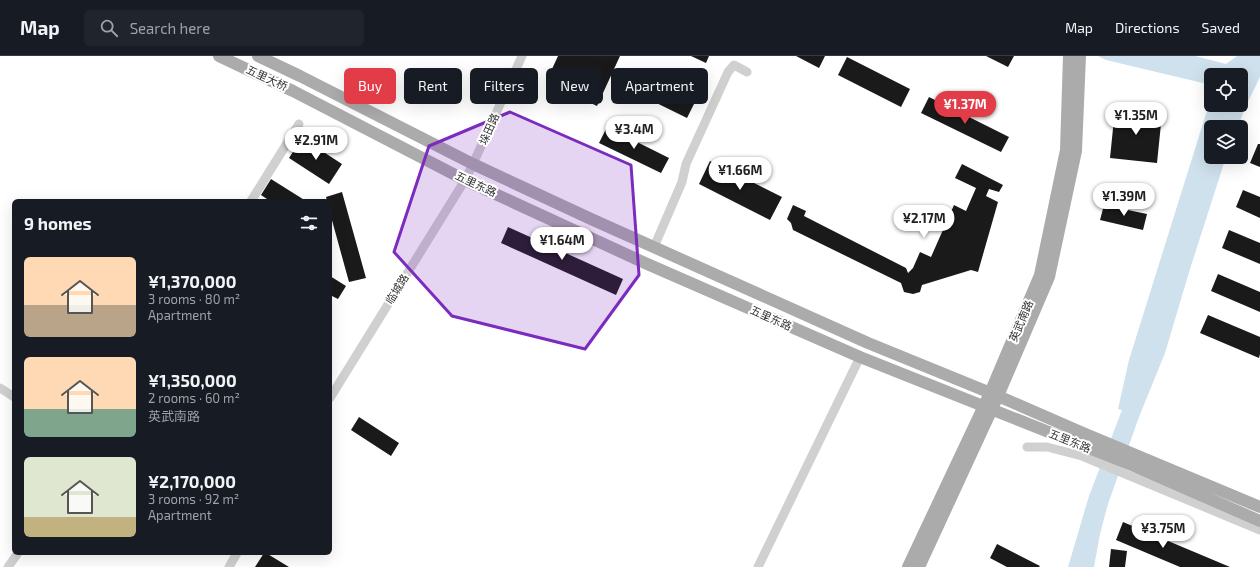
<!DOCTYPE html>
<meta charset="utf-8">
<style>
body{margin:0;font-family:"Exo 2","Noto Sans SC",sans-serif;background:#20242c;color:#f1f3f6;height:100vh;display:flex;flex-direction:column;font-size:15px;white-space:nowrap}
*{box-sizing:border-box;margin:0}
p{font-size:13px;color:#9ea1a6}
.icon{flex:none;width:22px;height:22px;fill:none;stroke:currentColor;stroke-width:2;stroke-linecap:round;stroke-linejoin:round}
.map{position:relative;flex:1;overflow:hidden}
.side{position:absolute;left:12px;top:143px;width:320px;height:356px;display:flex;flex-direction:column;background:#171b24;border-radius:6px;box-shadow:0 4px 16px #0002}
.side>*{flex:none}
.guide{position:absolute;left:344px;top:12px;width:380px;height:36px;display:flex;gap:8px}
.controls{position:absolute;left:1204px;top:12px;display:grid;gap:8px}
.controls a{display:grid;place-items:center;width:44px;height:44px;border-radius:6px;background:#171b24;box-shadow:0 4px 16px #0002;font-size:20px}
.price{position:absolute;translate:-50% -34px;padding:0 9px;border-radius:14px;background:#fff;color:#222;font-size:13px;line-height:26px;filter:drop-shadow(0 1px 2px #0008)}
.price::after{content:'';position:absolute;left:50%;top:24px;width:12px;height:9px;margin-left:-6px;background:inherit;clip-path:polygon(0 0,100% 0,50% 100%)}
.price.active{background:#e23c48;color:#fff}
ul{padding:0;list-style:none}
li{display:flex;align-items:center;gap:12px;height:100px;padding:0 12px}
li span{display:grid;place-items:center;flex:none;width:112px;height:80px;border-radius:6px;color:#555}
li>.icon{margin-inline-start:auto}
span .icon{width:48px;height:48px;fill:#fffc;stroke-width:1}
li b{font-size:17px}
h2{display:flex;justify-content:space-between;align-items:center;height:48px;padding:0 12px;font-size:17px}
.tag{padding:0 14px;border-radius:6px;background:#171b24;box-shadow:0 4px 16px #0002;font-size:14px;line-height:36px}
.tag.active{background:#e23c48;color:#fff}
header{display:flex;align-items:center;gap:24px;box-sizing:border-box;height:56px;padding:0 20px;background:#171b24;border-bottom:1px solid #363941}
header strong{font-size:19px}
nav{display:flex;gap:22px;margin-inline-start:auto;font-size:14px}
.search{width:280px;height:36px;background:#20242c;display:flex;align-items:center;gap:10px;box-sizing:border-box;padding:0 14px;border-radius:6px;color:#9ea1a6;font-size:15px}
.map>svg:first-child{display:block}
.water{fill:#cfe1ed}
.building{fill:#1a1a1a}
.lines{fill:none;stroke-linecap:round;stroke-linejoin:round}
.minor{stroke:#d0d0d0;stroke-width:9}
.major{stroke:#ababab;stroke-width:12}
.marked{fill:#7b2cbf;fill-opacity:0.2;stroke:#7b2cbf;stroke-width:3;stroke-linejoin:round}
.labels{text-anchor:middle;stroke-width:4;stroke-linejoin:round;paint-order:stroke}
.street-label{font-size:11px;fill:#333;stroke:#fff}
</style>
<header>
<strong>Map</strong>
<div class="search"><svg class="icon" aria-label="search" viewBox="0 0 24 24"><circle cx="10" cy="10" r="6"/><path d="M15 15l6 6"/></svg>Search here</div>
<nav><a>Map</a><a>Directions</a><a>Saved</a></nav>
</header>
<div class="map">
<svg width="1260" height="511" viewBox="0 0 1260 511">
<rect width="100%" height="100%" fill="#fff"/>
<!-- water -->
<path class="water" d="M 1098,0 L 1195,0 L 1226,8 L 1237,0 L 1260,0 L 1260,21 L 1245,52 L 1238,71 L 1211,71 L 1211,101 L 1226,101 L 1190,213 L 1165,297 L 1139,361 L 1108,448 L 1100,478 L 1094,511 L 1068,511 L 1089,440 L 1122,354 L 1118,353 L 1129,304 L 1209,48 L 1211,45 L 1211,49 L 1241,49 L 1241,19 L 1211,19 L 1211,29 L 1106,4 Z"/>
<!-- building -->
<path class="building" d="M 558,0 L 620,0 L 597,50 L 546,26 Z
M 691,0 L 709,0 L 706,7 Z
M 796,0 L 825,0 L 819,12 Z
M 986,0 L 1014,0 L 1008,11 Z
M 847,1 L 910,33 L 901,51 L 838,19 Z
M 634,16 L 695,46 L 687,62 L 626,32 Z
M 929,41 L 1009,81 L 1001,96 L 921,57 Z
M 1115,53 L 1162,58 L 1157,107 L 1110,102 Z
M 607,71 L 669,102 L 661,117 L 599,87 Z
M 302,82 L 342,108 L 329,128 L 289,102 Z
M 1258,88 L 1260,88 L 1260,111 L 1250,107 Z
M 710,105 L 782,141 L 770,164 L 699,128 Z
M 962,108 L 1003,129 L 999,136 L 989,133 L 986,140 L 998,146 L 978,216 L 971,214 L 922,229 L 920,236 L 913,238 L 904,236 L 901,227 L 793,174 L 791,167 L 787,163 L 793,149 L 806,155 L 804,160 L 906,212 L 908,217 L 913,212 L 920,196 L 931,201 L 954,149 L 966,155 L 976,132 L 955,122 Z
M 271,123 L 306,145 L 270,145 L 261,139 Z
M 1243,134 L 1260,141 L 1260,162 L 1236,151 Z
M 342,136 L 366,222 L 349,226 L 330,157 L 330,145 L 327,145 L 326,141 Z
M 1104,149 L 1147,158 L 1143,174 L 1100,164 Z
M 508,171 L 623,223 L 616,239 L 501,187 Z
M 1229,174 L 1260,187 L 1260,208 L 1222,192 Z
M 1218,218 L 1260,236 L 1260,256 L 1211,235 Z
M 330,220 L 346,230 L 338,243 L 330,239 Z
M 1208,259 L 1260,281 L 1260,298 L 1259,302 L 1200,277 Z
M 359,361 L 399,387 L 391,400 L 351,374 Z
M 1123,466 L 1230,511 L 1180,511 L 1116,484 Z
M 997,488 L 1040,510 L 1039,511 L 1007,511 L 990,502 Z
M 1111,493 L 1127,495 L 1125,511 L 1109,511 Z
M 264,497 L 266,497 L 289,511 L 255,511 Z"/>
<g class="lines">
<!-- minor -->
<path class="minor" d="M 251,145 L 299,68
M 654,191 L 682,126 L 686,108 L 728,16 L 734,9 L 747,16
M 0,332 L 14,341
M 330,342 L 465,124 L 473,108 L 522,0
M 1027,391 L 1047,391 L 1082,400 L 1260,474
M 8,511 L 18,497
M 229,511 L 237,497
M 758,511 L 860,301"/>
<!-- major -->
<path class="major" d="M 219,0 L 293,35 L 465,124 L 645,207 L 860,301 L 1134,410 L 1260,465
M 258,0 L 300,20 L 473,108 L 591,163 L 868,287 L 998,340 L 1083,377 L 1260,451
M 908,511 L 990,337 L 1040,219 L 1066,94 L 1069,0
M 919,511 L 998,340 L 1049,221 L 1076,95 L 1080,0"/>
</g>
<!-- marked area -->
<path class="marked" d="M 510,56 L 631,109 L 639,219 L 585,293 L 452,260 L 394,196 L 429,90 Z"/>
<g class="labels">
<!-- street labels -->
<g class="street-label">
<text transform="translate(267 22) rotate(25)" y="4">五里大桥</text>
<text transform="translate(489 73) rotate(-66)" y="4">垛田路</text>
<text transform="translate(476 128) rotate(25)" y="4">五里东路</text>
<text transform="translate(397 233) rotate(-58)" y="4">临城路</text>
<text transform="translate(771 262) rotate(24)" y="4">五里东路</text>
<text transform="translate(1021 265) rotate(-67)" y="4">英武南路</text>
<text transform="translate(1070 385) rotate(22)" y="4">五里东路</text>
</g>
</g>
</svg>
<div class="controls">
<a><svg class="icon" aria-label="locate" viewBox="0 0 24 24"><circle cx="12" cy="12" r="6"/><path d="M12 2v4M12 18v4M2 12h4M18 12h4"/></svg></a>
<a><svg class="icon" aria-label="layers" viewBox="0 0 24 24"><path d="M12 4l9 5-9 5-9-5zM3 14l9 5 9-5"/></svg></a>
</div>
<b class="price active" style="left:965px;top:69px">¥1.37M</b>
<b class="price" style="left:1136px;top:80px">¥1.35M</b>
<b class="price" style="left:634px;top:94px">¥3.4M</b>
<b class="price" style="left:316px;top:105px">¥2.91M</b>
<b class="price" style="left:740px;top:135px">¥1.66M</b>
<b class="price" style="left:1124px;top:161px">¥1.39M</b>
<b class="price" style="left:924px;top:183px">¥2.17M</b>
<b class="price" style="left:562px;top:205px">¥1.64M</b>
<b class="price" style="left:1163px;top:493px">¥3.75M</b>
<div class="guide">
<a class="tag active">Buy</a>
<a class="tag">Rent</a>
<a class="tag">Filters</a>
<a class="tag">New</a>
<a class="tag">Apartment</a>
</div>
<section class="side">
<h2>9 homes<svg class="icon" aria-label="filters" viewBox="0 0 24 24"><path d="M4 7h16M4 17h16"/><circle cx="9" cy="7" r="2"/><circle cx="15" cy="17" r="2"/></svg></h2>
<ul>
<li><span style="background:linear-gradient(#ffd9b3 60%,#b9a48a 0)"><svg class="icon" aria-label="home" viewBox="0 0 24 24"><path d="M3 11l9-7 9 7M6 9v11h12V9"/></svg></span><div><b>¥1,370,000</b><p>3 rooms · 80 m²</p><p>Apartment</p></div></li>
<li><span style="background:linear-gradient(#ffd9b3 65%,#7fa58c 0)"><svg class="icon" aria-label="home" viewBox="0 0 24 24"><path d="M3 11l9-7 9 7M6 9v11h12V9"/></svg></span><div><b>¥1,350,000</b><p>2 rooms · 60 m²</p><p>英武南路</p></div></li>
<li><span style="background:linear-gradient(#dfe7d0 75%,#c2b280 0)"><svg class="icon" aria-label="home" viewBox="0 0 24 24"><path d="M3 11l9-7 9 7M6 9v11h12V9"/></svg></span><div><b>¥2,170,000</b><p>3 rooms · 92 m²</p><p>Apartment</p></div></li>
</ul>
</section>
</div>
